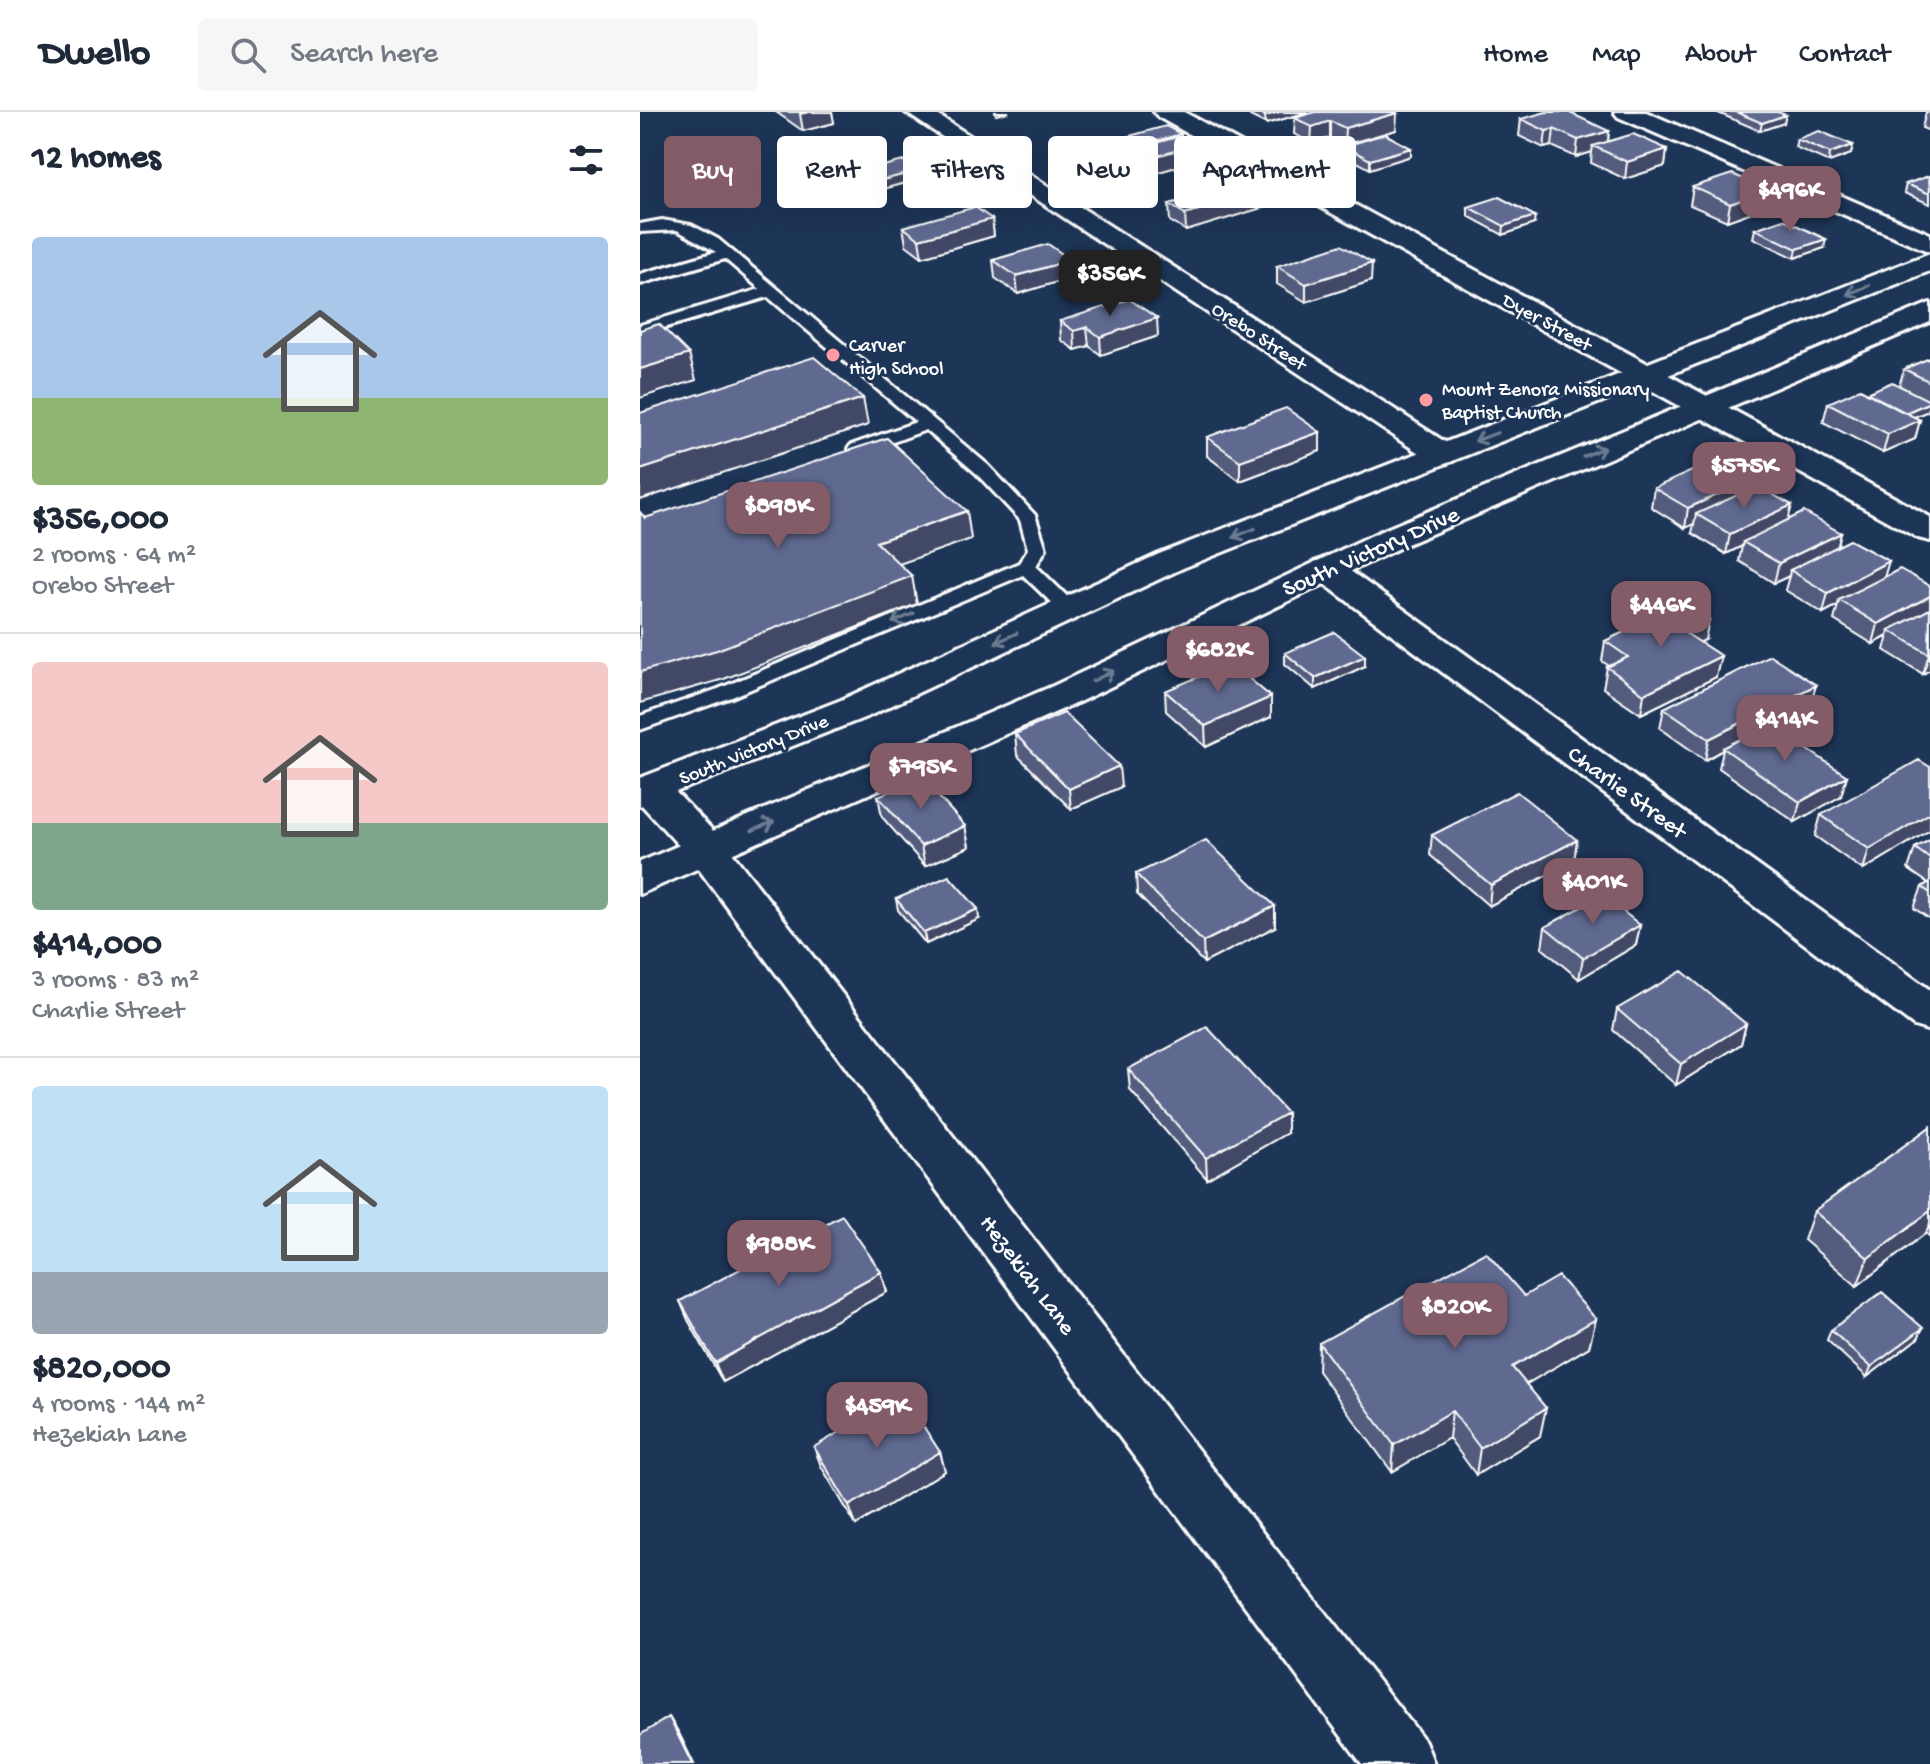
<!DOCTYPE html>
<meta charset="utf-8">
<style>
body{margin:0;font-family:"Gochi Hand",sans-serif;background:#f6f6f7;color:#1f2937;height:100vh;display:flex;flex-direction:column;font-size:30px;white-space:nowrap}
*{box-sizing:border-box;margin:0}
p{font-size:26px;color:#747a83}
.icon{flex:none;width:44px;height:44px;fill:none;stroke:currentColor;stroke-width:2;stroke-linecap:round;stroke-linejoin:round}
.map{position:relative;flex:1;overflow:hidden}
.side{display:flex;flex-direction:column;background:#fff;width:640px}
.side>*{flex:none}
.top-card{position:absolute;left:24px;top:24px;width:760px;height:72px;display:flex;gap:16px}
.price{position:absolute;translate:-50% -68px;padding:0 18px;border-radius:16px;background:#845c67;color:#fff;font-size:26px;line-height:52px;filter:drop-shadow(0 2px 4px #0008)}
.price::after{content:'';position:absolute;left:50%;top:48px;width:24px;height:18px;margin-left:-12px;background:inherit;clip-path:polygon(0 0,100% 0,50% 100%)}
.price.selected{background:#222;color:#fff}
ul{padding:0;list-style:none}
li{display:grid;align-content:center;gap:16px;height:424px;padding:0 32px}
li+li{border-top:2px solid #e0e1e3}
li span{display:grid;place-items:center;height:248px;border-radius:8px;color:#555}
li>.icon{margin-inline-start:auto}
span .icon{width:144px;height:144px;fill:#fffc;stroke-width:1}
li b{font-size:34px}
h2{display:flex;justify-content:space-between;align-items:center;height:96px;padding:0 32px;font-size:34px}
.pill{padding:0 28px;border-radius:8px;background:#fff;box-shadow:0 8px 32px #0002;font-size:28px;line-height:72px}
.pill.selected{background:#845c67;color:#fff}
header{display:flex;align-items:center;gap:48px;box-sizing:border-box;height:112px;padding:0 40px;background:#fff;border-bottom:2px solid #e0e1e3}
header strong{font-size:38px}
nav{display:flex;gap:44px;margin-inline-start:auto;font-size:28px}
.search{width:560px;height:72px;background:#f6f6f7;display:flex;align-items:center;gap:20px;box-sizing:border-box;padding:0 28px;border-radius:8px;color:#747a83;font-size:30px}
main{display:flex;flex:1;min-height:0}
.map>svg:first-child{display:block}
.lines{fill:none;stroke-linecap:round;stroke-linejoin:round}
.lane-casing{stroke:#fff;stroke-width:6}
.street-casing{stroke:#fff;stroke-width:6}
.secondary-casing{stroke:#fff;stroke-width:6}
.lane{fill:#1d3557;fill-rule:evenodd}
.street{fill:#1d3557;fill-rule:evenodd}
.secondary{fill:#1d3557;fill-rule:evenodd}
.wall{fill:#535b7d;stroke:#fff;stroke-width:2}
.shaded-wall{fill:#434a66;stroke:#fff;stroke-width:2}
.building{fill:#606a91;stroke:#fff;stroke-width:2}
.oneway{stroke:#6c7c92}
.poi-dot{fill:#ff9aa2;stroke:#1d3557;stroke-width:3}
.labels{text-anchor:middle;stroke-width:6;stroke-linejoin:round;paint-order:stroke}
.far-street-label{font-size:20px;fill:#fff;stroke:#1d3557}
.far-poi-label{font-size:20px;fill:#fff;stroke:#1d3557;text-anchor:start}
.street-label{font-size:24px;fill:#fff;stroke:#1d3557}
</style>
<header>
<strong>Dwello</strong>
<div class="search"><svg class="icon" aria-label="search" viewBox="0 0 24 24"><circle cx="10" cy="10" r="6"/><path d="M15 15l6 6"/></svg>Search here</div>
<nav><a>Home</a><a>Map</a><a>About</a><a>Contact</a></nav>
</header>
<main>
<section class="side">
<h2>12 homes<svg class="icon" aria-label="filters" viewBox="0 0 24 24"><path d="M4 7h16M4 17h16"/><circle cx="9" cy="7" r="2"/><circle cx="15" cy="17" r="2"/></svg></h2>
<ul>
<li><span style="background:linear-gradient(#a9c7e8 65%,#8fb573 0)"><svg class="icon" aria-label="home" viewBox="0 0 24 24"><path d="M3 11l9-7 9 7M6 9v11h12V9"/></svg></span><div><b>$356,000</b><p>2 rooms · 64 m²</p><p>Orebo Street</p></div></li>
<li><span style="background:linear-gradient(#f6c9c9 65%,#7fa58c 0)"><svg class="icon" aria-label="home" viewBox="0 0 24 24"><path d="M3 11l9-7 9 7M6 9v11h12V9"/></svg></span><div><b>$414,000</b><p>3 rooms · 83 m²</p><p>Charlie Street</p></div></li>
<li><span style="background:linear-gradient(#bfe0f5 75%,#9aa5b1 0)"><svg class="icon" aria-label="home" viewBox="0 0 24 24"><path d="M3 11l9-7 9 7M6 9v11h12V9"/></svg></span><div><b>$820,000</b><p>4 rooms · 144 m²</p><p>Hezekiah Lane</p></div></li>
</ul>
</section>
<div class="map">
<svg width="1290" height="1652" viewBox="0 0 1290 1652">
<rect width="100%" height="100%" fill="#1d3557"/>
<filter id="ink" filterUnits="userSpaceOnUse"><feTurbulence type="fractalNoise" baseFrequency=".0125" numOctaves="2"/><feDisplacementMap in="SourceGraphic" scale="16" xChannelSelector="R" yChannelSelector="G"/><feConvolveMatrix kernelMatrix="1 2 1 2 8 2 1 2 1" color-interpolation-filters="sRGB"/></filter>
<g filter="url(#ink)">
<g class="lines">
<!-- lane casing -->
<g class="lane-casing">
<path id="lane" d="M 22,108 L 51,113 L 78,127 L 348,353 L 395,403 L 406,437 L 396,454 L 436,493 L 439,497 L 436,501 L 422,501 L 383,463 L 92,585 L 0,618 L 0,604 L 78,577 L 379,451 L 388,437 L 380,408 L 336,361 L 286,318 L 223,341 L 211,341 L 208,337 L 211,333 L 276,310 L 128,185 L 0,223 L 0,213 L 120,177 L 85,147 L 0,172 L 0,162 L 76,140 L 37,118 L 0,120 L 0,112 Z"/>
</g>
<!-- street casing -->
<g class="street-casing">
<path id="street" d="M 265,0 L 293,0 L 813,335 L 818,342 L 813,349 L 802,352 L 791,349 Z
M 514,0 L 544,0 L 1290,405 L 1290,429 L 1278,426 L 518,5 Z
M 974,0 L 1006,0 L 1290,122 L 1290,140 L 978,5 Z
M 686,447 L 698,450 L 1290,878 L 1290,919 L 1274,914 L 674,464 L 669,457 L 674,450 Z
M 10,664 L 24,668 L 82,728 L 785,1629 L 794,1652 L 722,1652 L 52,748 L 0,691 L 0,667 Z"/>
</g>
<!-- secondary casing -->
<g class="secondary-casing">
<path id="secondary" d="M 1290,141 L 1290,159 L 543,456 L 229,604 L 0,694 L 0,666 L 201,588 L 519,442 Z
M 1290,191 L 1290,210 L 765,433 L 439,590 L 0,782 L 0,750 L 413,574 L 741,419 Z"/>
</g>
<!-- lane -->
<use href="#lane" class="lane"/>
<!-- street -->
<use href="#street" class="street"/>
<!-- secondary -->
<use href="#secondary" class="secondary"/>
</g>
<!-- wall -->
<path class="wall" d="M 136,0 L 192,0 L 194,11 L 163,19 Z
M 610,0 L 668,0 L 626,12 L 610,4 Z
M 675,0 L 756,18 L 704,33 L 690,26 L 671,31 L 654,22 L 655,6 Z
M 1076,0 L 1138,0 L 1144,11 L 1120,19 Z
M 1286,0 L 1290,0 L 1290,19 L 1282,16 Z
M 881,7 L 969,19 L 968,30 L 1027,37 L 1025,54 L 985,67 L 951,51 L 952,40 L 936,45 L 912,34 L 904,36 L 879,24 Z
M 541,27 L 553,34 L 553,50 L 471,74 L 456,65 L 456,63 L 453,63 L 439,55 L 438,38 Z
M 1157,27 L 1213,33 L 1211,42 L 1189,50 L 1155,35 Z
M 704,34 L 771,36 L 771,44 L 730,57 L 704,43 Z
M 216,61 L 283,66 L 232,80 L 218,70 Z
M 1290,64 L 1290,92 L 1264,81 L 1266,72 Z
M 1053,75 L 1126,95 L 1087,109 L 1050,93 Z
M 628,77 L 628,94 L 546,119 L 530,109 L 529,92 Z
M 828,95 L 894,112 L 863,123 L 828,104 Z
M 352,107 L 354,124 L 282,145 L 266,133 L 263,115 Z
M 1115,117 L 1184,136 L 1155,146 L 1113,126 Z
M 353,148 L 433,165 L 378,182 L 355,166 Z
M 637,154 L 731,169 L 666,190 L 637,172 Z
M 420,209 L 518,224 L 461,243 L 449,234 L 435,238 L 421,228 Z
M 1290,246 L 1290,292 L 1288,299 L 1274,305 L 1280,308 L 1275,327 L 1243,341 L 1183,310 L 1188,291 L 1259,274 L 1264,257 Z
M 567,325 L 680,339 L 600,369 L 567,344 Z
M 1109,369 L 1107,378 L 1148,408 L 1201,421 L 1197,434 L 1245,465 L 1290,474 L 1290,558 L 1283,562 L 1244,538 L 1248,524 L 1233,532 L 1194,508 L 1198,493 L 1183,501 L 1145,478 L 1149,464 L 1134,471 L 1099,449 L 1102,434 L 1086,442 L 1052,421 L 1054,412 L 1045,416 L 1011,395 L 1014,376 Z
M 1065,528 L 1060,531 L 1076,565 L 1001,602 L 963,576 L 967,555 L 969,554 L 962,549 L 965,529 Z
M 645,541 L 725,544 L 725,554 L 675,577 L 645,552 Z
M 1176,573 L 1170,593 L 1132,613 L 1201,684 L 1155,710 L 1079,656 L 1083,638 L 1065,648 L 1020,616 L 1024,596 Z
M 525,579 L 631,585 L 631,605 L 566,635 L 526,599 Z
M 375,622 L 481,675 L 431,697 L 377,643 Z
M 1290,655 L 1290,718 L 1223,758 L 1175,724 L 1181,703 Z
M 238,684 L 325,714 L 329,735 L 285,754 L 242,705 Z
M 792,723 L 937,728 L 934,749 L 849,794 L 790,743 Z
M 1290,728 L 1290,807 L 1274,796 L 1282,775 L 1288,771 L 1268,757 L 1275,736 Z
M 496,762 L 635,815 L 564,851 L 497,782 Z
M 256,787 L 339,807 L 286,832 L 258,798 Z
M 1000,813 L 996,833 L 939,867 L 902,836 L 905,815 Z
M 977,897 L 1106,912 L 1101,932 L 1036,973 L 973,918 Z
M 488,957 L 647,1021 L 567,1067 L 490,978 Z
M 1290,1015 L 1290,1125 L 1286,1121 L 1217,1174 L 1164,1128 L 1174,1099 Z
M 241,1160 L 247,1180 L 83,1270 L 48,1208 L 40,1189 Z
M 884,1184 L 956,1207 L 949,1235 L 886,1272 L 900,1324 L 836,1363 L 809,1326 L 752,1360 L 678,1259 L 679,1231 Z
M 1191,1218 L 1278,1226 L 1227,1265 L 1187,1228 Z
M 174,1335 L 300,1340 L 305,1359 L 216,1413 L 181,1354 Z"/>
<!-- shaded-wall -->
<path class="shaded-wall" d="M 169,0 L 192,0 L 194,11 L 163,19 L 160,2 Z
M 355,0 L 369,0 L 356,3 Z
M 639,0 L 668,0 L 626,12 L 625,4 Z
M 757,1 L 756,18 L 704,33 L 705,16 Z
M 1146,3 L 1144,11 L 1120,19 L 1122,11 Z
M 690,9 L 690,26 L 671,31 L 672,15 Z
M 914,17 L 912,34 L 904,36 L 906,19 Z
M 969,19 L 967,36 L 953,34 L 952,40 L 936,45 L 938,28 Z
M 541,22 L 541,37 L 553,34 L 553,50 L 471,74 L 470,57 L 455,48 L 456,63 L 453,63 L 452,47 Z
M 1213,33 L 1211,42 L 1189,50 L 1190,41 Z
M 771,36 L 771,44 L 730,57 L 730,48 Z
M 1027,37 L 1025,54 L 985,67 L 987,50 Z
M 281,58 L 283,66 L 232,80 L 231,71 Z
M 628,77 L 628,94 L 546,119 L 545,102 Z
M 1130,78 L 1126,95 L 1087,109 L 1090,92 Z
M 895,104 L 894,112 L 863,123 L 864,114 Z
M 352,107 L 354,124 L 282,145 L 279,127 Z
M 1186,127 L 1184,136 L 1155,146 L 1157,137 Z
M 431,148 L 433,165 L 378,182 L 376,164 Z
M 732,151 L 731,169 L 666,190 L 666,172 Z
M 517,206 L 518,224 L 461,243 L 460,225 Z
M 447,215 L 449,234 L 435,238 L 434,219 Z
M 49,242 L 56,268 L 0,286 L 0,257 Z
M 223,286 L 228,313 L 0,388 L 0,358 Z
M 1290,290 L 1288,299 L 1258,312 L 1261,303 Z
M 1280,308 L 1275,327 L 1243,341 L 1248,322 Z
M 680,320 L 680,339 L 600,369 L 600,349 Z
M 1109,369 L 1105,388 L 1056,402 L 1054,412 L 1045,416 L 1048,396 Z
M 1152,393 L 1147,413 L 1103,430 L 1102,434 L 1086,442 L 1090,422 Z
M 327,399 L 331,427 L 242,458 L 236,430 Z
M 1201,421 L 1196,441 L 1150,458 L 1149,464 L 1134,471 L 1139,451 Z
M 1249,449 L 1243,469 L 1199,488 L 1198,493 L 1183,501 L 1188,481 Z
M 272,464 L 277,492 L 84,567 L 0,591 L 0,560 Z
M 1290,484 L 1290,501 L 1249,518 L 1248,524 L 1233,532 L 1238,512 Z
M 1069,508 L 1065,528 L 1040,540 L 1044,520 Z
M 1290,541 L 1290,558 L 1283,562 L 1289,542 Z
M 725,544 L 725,554 L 675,577 L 675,566 Z
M 1081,544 L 1076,565 L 1001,602 L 1004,582 Z
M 1176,573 L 1170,593 L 1085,637 L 1083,636 L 1083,638 L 1065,648 L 1069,627 Z
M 631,585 L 631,605 L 566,635 L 565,614 Z
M 479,654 L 481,675 L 431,697 L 429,677 Z
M 1207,664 L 1201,684 L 1155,710 L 1160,690 Z
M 1290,701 L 1290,718 L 1223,758 L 1229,737 Z
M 325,714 L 329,735 L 285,754 L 281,734 Z
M 937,728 L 934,749 L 849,794 L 851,773 Z
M 635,794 L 635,815 L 564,851 L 563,830 Z
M 338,797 L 339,807 L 286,832 L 284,821 Z
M 1000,813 L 996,833 L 939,867 L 943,846 Z
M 1106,912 L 1101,932 L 1036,973 L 1041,952 Z
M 647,1001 L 647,1021 L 567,1067 L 566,1046 Z
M 1290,1099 L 1290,1112 L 1286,1121 L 1217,1174 L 1228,1146 Z
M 241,1160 L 247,1180 L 83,1270 L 75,1251 Z
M 956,1207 L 949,1235 L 868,1283 L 872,1255 Z
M 1283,1216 L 1278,1226 L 1227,1265 L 1231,1255 Z
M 906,1296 L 900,1324 L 836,1363 L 840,1336 Z
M 812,1299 L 809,1326 L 752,1360 L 754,1333 Z
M 300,1340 L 305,1359 L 216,1413 L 209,1394 Z
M 29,1605 L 39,1621 L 54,1652 L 52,1652 Z"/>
<!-- building -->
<path class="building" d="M 619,0 L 639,0 L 625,4 Z
M 675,0 L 755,0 L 757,1 L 705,16 L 690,9 L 672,15 L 655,6 Z
M 906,0 L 928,0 L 969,19 L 938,28 L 914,17 L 906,19 L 881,7 Z
M 1096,0 L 1138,0 L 1146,3 L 1122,11 Z
M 526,14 L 541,22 L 452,47 L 438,38 Z
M 1179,19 L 1213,33 L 1190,41 L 1157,27 Z
M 745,22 L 771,36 L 730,48 L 704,34 Z
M 993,22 L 1027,37 L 987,50 L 953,34 Z
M 537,25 L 553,34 L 470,57 L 455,48 Z
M 267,48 L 281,58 L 231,71 L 216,61 Z
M 1092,62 L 1130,78 L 1090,92 L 1053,75 Z
M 1289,64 L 1290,82 L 1266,72 Z
M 612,68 L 628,77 L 545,102 L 529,92 Z
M 859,85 L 895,104 L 864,114 L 828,95 Z
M 335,95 L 352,107 L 279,127 L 263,115 Z
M 1143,107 L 1186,127 L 1157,137 L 1115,117 Z
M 408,132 L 431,148 L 376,164 L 353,148 Z
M 701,133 L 732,151 L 666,172 L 637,154 Z
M 489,187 L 517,206 L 460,225 L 447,215 L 434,219 L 420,209 Z
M 19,212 L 49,242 L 0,257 L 0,218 Z
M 174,245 L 223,286 L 0,358 L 0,301 Z
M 1290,246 L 1290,270 L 1264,257 Z
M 1252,270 L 1290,289 L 1290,290 L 1265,301 L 1227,281 Z
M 1220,277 L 1280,308 L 1248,322 L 1188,291 Z
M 646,296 L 680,320 L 600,349 L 567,325 Z
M 247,326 L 327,399 L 236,430 L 272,464 L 77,538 L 0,560 L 0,400 L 5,406 Z
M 1074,349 L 1109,369 L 1048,396 L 1014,376 Z
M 1117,374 L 1152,393 L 1090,422 L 1056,402 Z
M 1164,400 L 1201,421 L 1139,451 L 1103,430 Z
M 1210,428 L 1249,449 L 1188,481 L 1150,458 Z
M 1260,457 L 1290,474 L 1290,484 L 1238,512 L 1199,488 Z
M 1044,491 L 1069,508 L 1044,520 L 1081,544 L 1004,582 L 967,555 L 988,545 L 965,529 Z
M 1290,497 L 1289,542 L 1249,518 Z
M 694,520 L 725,544 L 675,566 L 645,541 Z
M 1130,543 L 1176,573 L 1069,627 L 1024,596 Z
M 591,551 L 631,585 L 565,614 L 525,579 Z
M 424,601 L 479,654 L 429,677 L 375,622 Z
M 1130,612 L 1207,664 L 1160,690 L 1083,636 Z
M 1279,648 L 1290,655 L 1290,701 L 1229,737 L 1181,703 Z
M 281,665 L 325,714 L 281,734 L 238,684 Z
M 877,680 L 937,728 L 851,773 L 792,723 Z
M 566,728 L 635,794 L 563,830 L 496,762 Z
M 1290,728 L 1290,747 L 1275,736 Z
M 309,764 L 338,797 L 284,821 L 256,787 Z
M 1290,770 L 1290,781 L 1282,775 Z
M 963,783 L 1000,813 L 943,846 L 905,815 Z
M 1042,859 L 1106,912 L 1041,952 L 977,897 Z
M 567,915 L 647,1001 L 566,1046 L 488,957 Z
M 1290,1015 L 1290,1099 L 1228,1146 L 1174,1099 Z
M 202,1103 L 241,1160 L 75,1251 L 40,1189 Z
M 846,1140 L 884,1184 L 918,1164 L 956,1207 L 872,1255 L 906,1296 L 840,1336 L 812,1299 L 754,1333 L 679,1231 Z
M 1242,1180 L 1283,1216 L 1231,1255 L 1191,1218 Z
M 263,1283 L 300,1340 L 209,1394 L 174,1335 Z
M 29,1605 L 52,1652 L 0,1652 L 0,1623 Z"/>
<!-- one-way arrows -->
<defs><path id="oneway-shaft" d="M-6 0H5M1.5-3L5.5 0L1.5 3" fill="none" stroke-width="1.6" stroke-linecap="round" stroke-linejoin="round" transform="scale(2)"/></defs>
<g class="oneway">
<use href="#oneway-shaft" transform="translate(1218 178) rotate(158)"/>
<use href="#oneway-shaft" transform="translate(846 325) rotate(159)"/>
<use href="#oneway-shaft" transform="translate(954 340) rotate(-23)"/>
<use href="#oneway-shaft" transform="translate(604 421) rotate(158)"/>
<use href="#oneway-shaft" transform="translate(263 506) rotate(157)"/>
<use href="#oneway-shaft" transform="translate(366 526) rotate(155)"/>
<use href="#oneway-shaft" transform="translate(463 564) rotate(-26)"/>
<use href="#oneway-shaft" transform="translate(123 714) rotate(-23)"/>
</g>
</g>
<!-- markers -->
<g class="poi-dot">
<circle cx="193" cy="243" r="8"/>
<circle cx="786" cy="288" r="8"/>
</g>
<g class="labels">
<!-- far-street labels -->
<g class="far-street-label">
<text transform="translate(908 209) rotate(29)" y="7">Dyer Street</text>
<text transform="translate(620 223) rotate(33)" y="7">Orebo Street</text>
<text transform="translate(113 636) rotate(-22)" y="7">South Victory Drive</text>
</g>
<!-- far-poi labels -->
<g class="far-poi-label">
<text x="209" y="239">Carver<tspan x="209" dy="23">High School</tspan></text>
<text x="802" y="283">Mount Zenora Missionary<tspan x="802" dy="23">Baptist Church</tspan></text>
</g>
<!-- street labels -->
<g class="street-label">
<text transform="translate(730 438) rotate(-24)" y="8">South Victory Drive</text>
<text transform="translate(988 679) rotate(36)" y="8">Charlie Street</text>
<text transform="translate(389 1162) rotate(53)" y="8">Hezekiah Lane</text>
</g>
</g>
</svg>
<b class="price" style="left:1150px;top:122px">$496K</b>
<b class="price selected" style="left:470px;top:206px">$356K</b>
<b class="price" style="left:1104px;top:398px">$575K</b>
<b class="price" style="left:138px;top:438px">$898K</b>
<b class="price" style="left:1021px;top:537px">$446K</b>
<b class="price" style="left:578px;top:582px">$682K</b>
<b class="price" style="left:1145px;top:651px">$414K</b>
<b class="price" style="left:281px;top:699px">$795K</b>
<b class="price" style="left:953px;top:814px">$401K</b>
<b class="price" style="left:139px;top:1176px">$988K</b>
<b class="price" style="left:815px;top:1239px">$820K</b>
<b class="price" style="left:237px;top:1338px">$459K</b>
<div class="top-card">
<a class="pill selected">Buy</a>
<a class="pill">Rent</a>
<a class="pill">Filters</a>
<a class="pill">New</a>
<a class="pill">Apartment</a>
</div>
</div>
</main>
